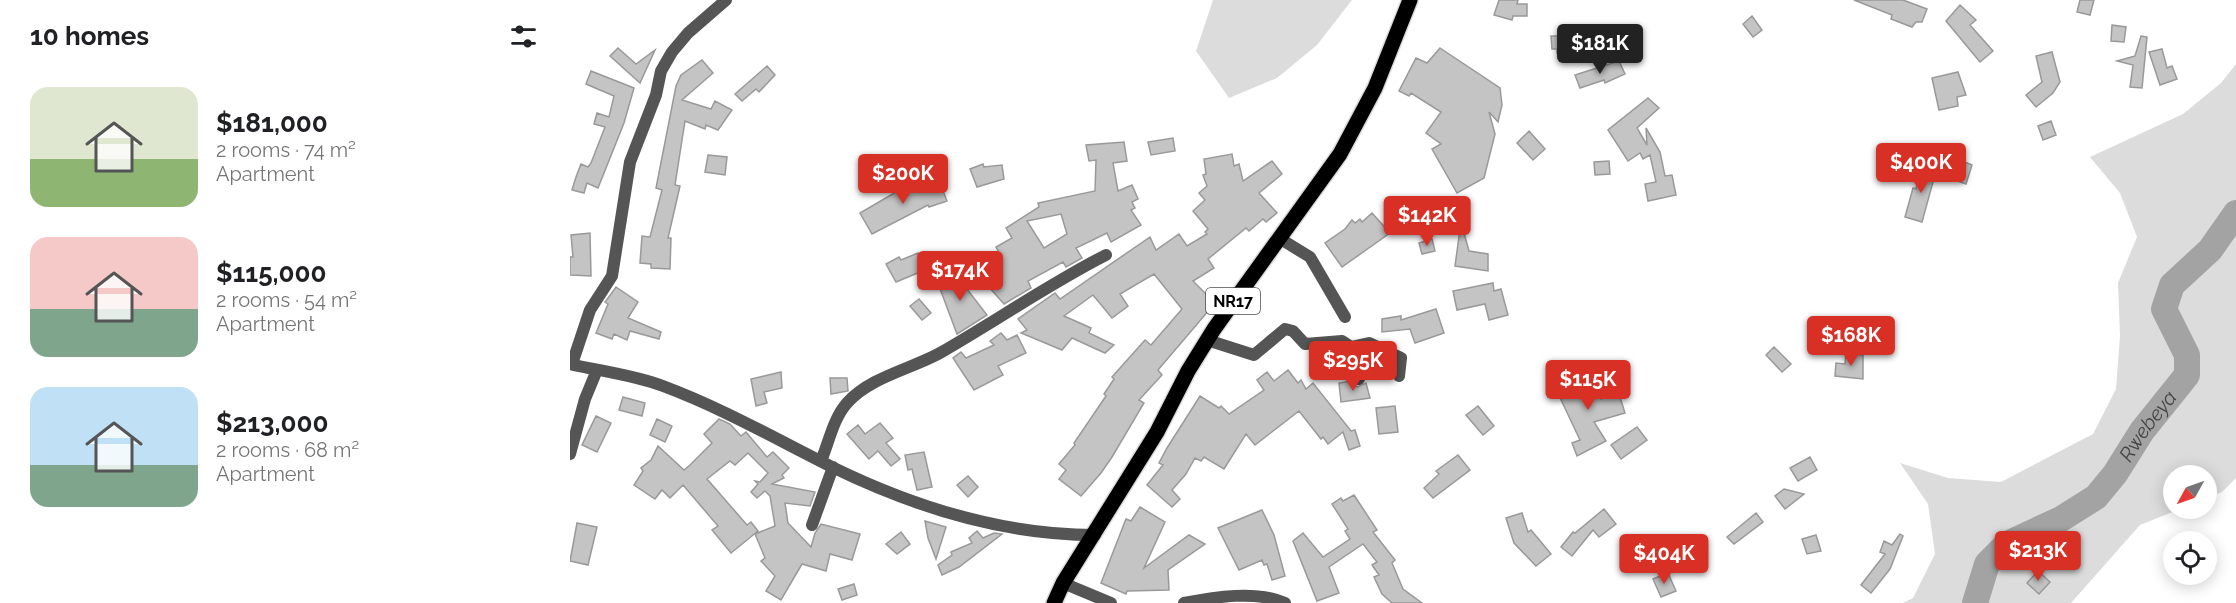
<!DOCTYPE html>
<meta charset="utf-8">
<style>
body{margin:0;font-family:Raleway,sans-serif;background:#f2f2f2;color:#202124;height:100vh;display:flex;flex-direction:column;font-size:22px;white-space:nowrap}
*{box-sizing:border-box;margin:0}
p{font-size:20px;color:#757577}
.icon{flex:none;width:33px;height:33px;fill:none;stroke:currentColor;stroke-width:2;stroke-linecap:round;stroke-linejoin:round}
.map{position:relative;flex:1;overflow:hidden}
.details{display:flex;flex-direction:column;background:#fff;width:570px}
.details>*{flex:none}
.needle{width:39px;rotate:230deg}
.buttons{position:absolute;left:1593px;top:465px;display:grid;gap:12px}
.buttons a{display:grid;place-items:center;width:54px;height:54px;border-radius:50%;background:#fff;box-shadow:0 3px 15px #0003;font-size:30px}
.price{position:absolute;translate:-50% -51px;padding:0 14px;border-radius:6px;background:#d93025;color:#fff;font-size:20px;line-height:39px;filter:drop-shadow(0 2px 3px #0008)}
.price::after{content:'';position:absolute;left:50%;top:36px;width:18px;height:14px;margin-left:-9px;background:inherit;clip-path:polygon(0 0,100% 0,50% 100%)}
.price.active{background:#222;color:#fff}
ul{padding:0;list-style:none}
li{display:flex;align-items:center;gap:18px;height:150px;padding:0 30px}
li span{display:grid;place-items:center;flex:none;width:168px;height:120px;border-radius:18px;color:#555}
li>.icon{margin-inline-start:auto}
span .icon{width:72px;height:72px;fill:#fffc;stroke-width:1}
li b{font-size:26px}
h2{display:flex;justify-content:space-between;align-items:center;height:72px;padding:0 30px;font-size:26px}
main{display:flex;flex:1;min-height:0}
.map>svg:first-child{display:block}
.green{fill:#dcdcdc}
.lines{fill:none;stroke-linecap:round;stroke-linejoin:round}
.river{stroke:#a3a3a3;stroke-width:26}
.building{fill:#c4c4c4;stroke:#999;stroke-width:1.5;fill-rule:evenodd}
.primary-casing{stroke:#dbdbdb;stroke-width:18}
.minor{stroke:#555;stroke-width:12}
.primary{stroke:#000;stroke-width:15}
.labels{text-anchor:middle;stroke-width:4.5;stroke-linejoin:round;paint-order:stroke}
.shield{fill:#fff;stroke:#4c4c4c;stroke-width:1.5}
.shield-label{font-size:16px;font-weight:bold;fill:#000}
.water-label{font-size:20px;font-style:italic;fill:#444;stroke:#fff}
</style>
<main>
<section class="details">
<h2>10 homes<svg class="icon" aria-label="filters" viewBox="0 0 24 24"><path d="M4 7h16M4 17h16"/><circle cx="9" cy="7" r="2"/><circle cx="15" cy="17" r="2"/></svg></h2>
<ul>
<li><span style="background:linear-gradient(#dfe7d0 60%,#8fb573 0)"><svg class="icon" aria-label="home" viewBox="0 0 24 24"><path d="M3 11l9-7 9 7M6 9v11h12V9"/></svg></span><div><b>$181,000</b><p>2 rooms · 74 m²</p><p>Apartment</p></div></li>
<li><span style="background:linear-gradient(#f6c9c9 60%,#7fa58c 0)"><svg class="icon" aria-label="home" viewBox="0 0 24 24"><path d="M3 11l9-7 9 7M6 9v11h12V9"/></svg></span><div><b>$115,000</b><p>2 rooms · 54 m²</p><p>Apartment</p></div></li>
<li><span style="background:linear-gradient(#bfe0f5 65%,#7fa58c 0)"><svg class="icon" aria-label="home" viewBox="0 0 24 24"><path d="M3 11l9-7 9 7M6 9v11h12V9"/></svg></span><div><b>$213,000</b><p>2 rooms · 68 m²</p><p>Apartment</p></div></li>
</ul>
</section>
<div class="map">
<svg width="1666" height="603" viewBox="0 0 1666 603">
<rect width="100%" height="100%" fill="#fff"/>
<!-- green -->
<path class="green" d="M 643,0 L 782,0 L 747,45 L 707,78 L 659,98 L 626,51 Z
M 1666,64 L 1666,478 L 1652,492 L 1637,498 L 1636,476 L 1604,476 L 1604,508 L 1610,509 L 1570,525 L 1501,603 L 1333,603 L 1343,598 L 1365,554 L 1358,504 L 1330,463 L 1378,478 L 1431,482 L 1523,434 L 1546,389 L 1550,336 L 1548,283 L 1567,237 L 1550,193 L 1520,157 L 1613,114 L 1651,83 Z"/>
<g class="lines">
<!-- river -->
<path class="river" id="s1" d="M 1405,603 L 1417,564 L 1437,544 L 1491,519 L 1526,497 L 1545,474 L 1572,431 L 1617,375 L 1617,355 L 1594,309 L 1602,285 L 1640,250 L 1666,213"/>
</g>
<!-- building -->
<path class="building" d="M 929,0 L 948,0 L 947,4 L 957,4 L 957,16 L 943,16 L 942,20 L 924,15 Z
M 1284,0 L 1333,0 L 1357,9 L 1352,22 L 1346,22 L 1342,27 L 1321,19 L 1322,15 Z
M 1510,0 L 1524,0 L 1520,15 L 1507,12 Z
M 1390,5 L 1406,20 L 1400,25 L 1423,51 L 1410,62 L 1376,21 Z
M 1182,16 L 1192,30 L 1183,37 L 1173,24 Z
M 1542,25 L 1556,27 L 1554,42 L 1541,41 Z
M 981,36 L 1006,36 L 1006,48 L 999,49 L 999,53 L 987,53 L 987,49 L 982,49 Z
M 1571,36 L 1577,37 L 1572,88 L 1560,87 L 1563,65 L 1547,61 L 1565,56 Z
M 48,48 L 66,64 L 85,50 L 70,83 L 40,56 Z
M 870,48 L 930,88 L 932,105 L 928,122 L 919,112 L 925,134 L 914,178 L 887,193 L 862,149 L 871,144 L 856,133 L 871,112 L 841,93 L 839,96 L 829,91 L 846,58 L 857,63 Z
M 1592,49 L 1597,68 L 1602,66 L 1607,79 L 1590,85 L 1579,52 Z
M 1482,52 L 1490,82 L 1483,93 L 1466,107 L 1456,95 L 1472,82 L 1466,56 Z
M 132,60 L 143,73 L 112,100 L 141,109 L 145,101 L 162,110 L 148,130 L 136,125 L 135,129 L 115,121 L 105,185 L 110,186 L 98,238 L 101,238 L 100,269 L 81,268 L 81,264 L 70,263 L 72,236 L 80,237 L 92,190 L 86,188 L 106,86 L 111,75 Z
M 1049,61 L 1055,74 L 1035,83 L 1034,80 L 1010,88 L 1005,75 Z
M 197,66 L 205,75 L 189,92 L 186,89 L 172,101 L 165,94 Z
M 21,71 L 64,88 L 54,123 L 28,188 L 17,183 L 14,193 L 2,190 L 6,177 L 11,164 L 18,167 L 21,163 L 35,127 L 24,124 L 27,113 L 39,117 L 44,96 L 16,84 Z
M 1388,72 L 1396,95 L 1387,97 L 1388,106 L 1369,110 L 1362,78 Z
M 1078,98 L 1089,108 L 1067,128 L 1077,145 L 1076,128 L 1090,152 L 1095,176 L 1102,175 L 1106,195 L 1078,201 L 1075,184 L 1086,182 L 1080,155 L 1073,159 L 1070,153 L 1058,161 L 1038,130 Z
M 1481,121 L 1486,135 L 1473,140 L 1468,126 Z
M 959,131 L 975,149 L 963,160 L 947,143 Z
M 603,138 L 605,151 L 581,155 L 578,142 Z
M 554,142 L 557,161 L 543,163 L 548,191 L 562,185 L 568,199 L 562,202 L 565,208 L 561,210 L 571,225 L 541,242 L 537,233 L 506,248 L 512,258 L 496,267 L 493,262 L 458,281 L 461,288 L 434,304 L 404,270 L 432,258 L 426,247 L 442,238 L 436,228 L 469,207 L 468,203 L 525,191 L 526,160 L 519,161 L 516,145 ZM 491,214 L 497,234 L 474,248 L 457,221 Z
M 662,154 L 664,166 L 669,164 L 673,181 L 702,161 L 712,174 L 689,193 L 707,213 L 696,222 L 693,219 L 679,231 L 676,228 L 638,259 L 644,268 L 623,281 L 645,303 L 588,370 L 592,375 L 569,400 L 574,403 L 542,457 L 531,473 L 511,496 L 489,479 L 496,470 L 489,464 L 505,445 L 504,443 L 536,396 L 534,394 L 544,379 L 542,377 L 575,340 L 581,345 L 612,309 L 584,274 L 550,294 L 558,306 L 542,318 L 523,295 L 494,316 L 521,328 L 519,333 L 544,345 L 535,353 L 502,338 L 492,350 L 451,333 L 457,330 L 448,319 L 485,293 L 490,299 L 580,237 L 586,250 L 609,234 L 617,246 L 637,234 L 635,232 L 638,229 L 623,211 L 635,200 L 629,193 L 637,186 L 633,175 L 636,174 L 634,159 Z
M 138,155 L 157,157 L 155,175 L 135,172 Z
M 1387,159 L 1402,165 L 1396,184 L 1379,178 Z
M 1039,161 L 1040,174 L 1025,175 L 1024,162 Z
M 1358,163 L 1366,171 L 1352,222 L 1335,217 L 1343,188 L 1346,189 L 1349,173 Z
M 413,164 L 414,167 L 432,165 L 434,179 L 407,187 L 400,169 Z
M 368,178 L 377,201 L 359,207 L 358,205 L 302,234 L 290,213 L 326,192 Z
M 802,213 L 820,233 L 772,267 L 755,243 L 775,229 L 782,220 L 785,223 L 790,219 L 792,222 Z
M 891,222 L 899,251 L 918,254 L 918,271 L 885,266 Z
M 20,233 L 21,276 L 0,275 L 0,257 L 3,257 L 1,235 Z
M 862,239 L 865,251 L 852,254 L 849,243 Z
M 348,253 L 355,270 L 326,282 L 316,264 L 329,257 L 331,260 Z
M 383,271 L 417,315 L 387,334 L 366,278 Z
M 923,283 L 924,291 L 931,289 L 938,315 L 919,320 L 915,304 L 887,310 L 883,291 Z
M 46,287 L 68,302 L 58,318 L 91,332 L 89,339 L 60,331 L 57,340 L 44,334 L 42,339 L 26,333 L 38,304 L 35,302 Z
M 349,299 L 361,313 L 352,320 L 340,306 Z
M 866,309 L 874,333 L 845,343 L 840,329 L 812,332 L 812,319 L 831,316 L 831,320 Z
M 431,333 L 437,340 L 447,335 L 456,353 L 428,366 L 433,375 L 404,390 L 383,358 L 391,352 L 396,358 L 424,345 L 420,341 Z
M 1204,347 L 1221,364 L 1212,372 L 1196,355 Z
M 1276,353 L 1293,355 L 1293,379 L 1265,376 L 1266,363 L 1275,364 Z
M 718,370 L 728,383 L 731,380 L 736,389 L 743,383 L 781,431 L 785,430 L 790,446 L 779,450 L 773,432 L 758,444 L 753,437 L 751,439 L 729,411 L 685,445 L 676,434 L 654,469 L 634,457 L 631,461 L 625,458 L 616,474 L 602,490 L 610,499 L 602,507 L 577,485 L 593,465 L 589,463 L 597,448 L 630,396 L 649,408 L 651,406 L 659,414 L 694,390 L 687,380 L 697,372 L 704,381 Z
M 211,372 L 212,388 L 194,392 L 197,403 L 186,406 L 181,379 Z
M 1023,375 L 1031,399 L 1049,394 L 1055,413 L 1024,422 L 1036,441 L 1007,456 L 1002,443 L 1010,440 L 985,387 Z
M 260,378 L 277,378 L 278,391 L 261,394 Z
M 781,381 L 787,387 L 796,383 L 800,398 L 771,402 L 769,383 Z
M 53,397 L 75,403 L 72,416 L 49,410 Z
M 825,406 L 828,432 L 809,434 L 806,408 Z
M 908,406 L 924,426 L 913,435 L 896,415 Z
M 26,416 L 41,423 L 27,452 L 12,445 Z
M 87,419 L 102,426 L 95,442 L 80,435 Z
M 149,419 L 160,424 L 171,436 L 176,432 L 197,457 L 203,452 L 219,468 L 212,475 L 214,478 L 202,484 L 245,492 L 240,506 L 215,503 L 218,523 L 241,547 L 245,533 L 251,524 L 290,534 L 282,560 L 260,554 L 256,571 L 232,564 L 211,600 L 196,591 L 205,576 L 191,561 L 195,558 L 185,534 L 205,526 L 200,496 L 195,491 L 187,498 L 181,492 L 188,484 L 185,481 L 190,482 L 198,473 L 178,453 L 165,465 L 160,461 L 137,479 L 177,525 L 181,522 L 188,531 L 161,553 L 142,530 L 148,526 L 113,485 L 100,498 L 92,490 L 85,499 L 64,485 L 73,471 L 71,468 L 81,460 L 88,446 L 114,470 L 120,465 L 142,443 L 134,434 Z
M 310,423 L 323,438 L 316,443 L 330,459 L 321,466 L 308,451 L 299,459 L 277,434 L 288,425 L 295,434 Z
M 1067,427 L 1077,440 L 1051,459 L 1041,445 Z
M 354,452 L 362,487 L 347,490 L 342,469 L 338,470 L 335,455 Z
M 888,455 L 900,470 L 863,498 L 854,488 L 869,474 L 866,471 Z
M 1240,457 L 1247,470 L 1228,481 L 1220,468 Z
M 398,476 L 408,487 L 398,497 L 387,485 Z
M 1214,489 L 1234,494 L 1215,509 L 1205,496 Z
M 784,495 L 807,530 L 803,532 L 825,560 L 822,563 L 833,589 L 852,603 L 822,603 L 812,594 L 804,577 L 809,575 L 802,565 L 807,562 L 793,544 L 759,567 L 769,593 L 747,601 L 723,541 L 733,533 L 753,557 L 780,539 L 775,531 L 778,529 L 762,504 L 771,498 L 773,501 Z
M 570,507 L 595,522 L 574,568 L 619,535 L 635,544 L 598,570 L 599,590 L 557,591 L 556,594 L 531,583 L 556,519 L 561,521 Z
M 1034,509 L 1046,524 L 1029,537 L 1023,530 L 1002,556 L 991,547 L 1003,532 L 1005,533 Z
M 692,510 L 704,535 L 715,576 L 702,580 L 697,564 L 694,565 L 692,560 L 669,570 L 648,528 Z
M 952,513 L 958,532 L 961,530 L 981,554 L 966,566 L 944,543 L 936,518 Z
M 1186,513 L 1193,522 L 1164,544 L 1157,537 Z
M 355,521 L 376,527 L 366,559 L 358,538 Z
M 7,523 L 27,527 L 18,565 L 0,561 Z
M 407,531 L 413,538 L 424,533 L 432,534 L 389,567 L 372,575 L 368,565 L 382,555 L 381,552 L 402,543 L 399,538 Z
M 331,532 L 340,544 L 327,554 L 316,544 Z
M 1330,534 L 1333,536 L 1320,569 L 1301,593 L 1291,585 L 1315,554 L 1310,552 L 1314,541 L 1322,545 Z
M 1246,535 L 1251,551 L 1237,554 L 1232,539 Z
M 1468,571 L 1480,582 L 1469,594 L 1457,583 Z
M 1098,573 L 1106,591 L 1091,597 L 1083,579 Z
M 284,584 L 287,595 L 272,600 L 268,589 Z"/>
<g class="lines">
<!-- primary casing -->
<g class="primary-casing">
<path id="primary" d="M 484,603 L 493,583 L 587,432 L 618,371 L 644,329 L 770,154 L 805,88 L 840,0"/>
</g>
<!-- minor -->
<path class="minor" d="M 709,238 L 740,257 L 775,317
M 637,340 L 684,355 L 715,329 L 723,331 L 735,344 L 772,341 L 781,347 L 799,343 L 831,358 L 829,376
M 781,347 L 789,379
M 0,364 C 30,371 64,375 93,386 C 152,408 206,439 262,467 C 344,507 434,535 525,535
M 2,364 L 20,310 L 42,276 L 60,162 L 86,95 L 91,71 L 102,52 L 118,33 L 156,0
M 0,454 L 15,399 L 27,370
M 251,461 C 259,442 263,419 277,403 C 300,377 341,369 370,353 C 426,321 479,284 536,255
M 242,525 L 263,467
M 493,583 L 541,603
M 614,603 C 644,597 686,590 715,603"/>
<!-- primary -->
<use href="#primary" class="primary"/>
</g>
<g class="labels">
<!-- shield labels -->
<rect class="shield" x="636" y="288" width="54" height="26" rx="4.5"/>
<g class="shield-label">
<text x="663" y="307">NR17</text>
</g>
<!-- water labels -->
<g class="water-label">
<text dy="7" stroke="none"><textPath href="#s1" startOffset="258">Rwebeya</textPath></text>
</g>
</g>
</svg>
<div class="buttons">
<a><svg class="needle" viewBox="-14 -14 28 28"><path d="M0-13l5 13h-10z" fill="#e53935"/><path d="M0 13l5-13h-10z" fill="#757577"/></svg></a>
<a><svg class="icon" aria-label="locate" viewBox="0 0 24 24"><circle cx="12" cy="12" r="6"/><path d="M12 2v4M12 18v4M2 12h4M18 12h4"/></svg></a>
</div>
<b class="price active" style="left:1030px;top:75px">$181K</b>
<b class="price" style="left:1351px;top:194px">$400K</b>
<b class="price" style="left:333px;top:205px">$200K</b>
<b class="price" style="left:857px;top:247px">$142K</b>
<b class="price" style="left:390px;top:302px">$174K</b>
<b class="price" style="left:1281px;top:367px">$168K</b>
<b class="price" style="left:783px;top:392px">$295K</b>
<b class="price" style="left:1018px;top:411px">$115K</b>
<b class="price" style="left:1468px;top:582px">$213K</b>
<b class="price" style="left:1094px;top:585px">$404K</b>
</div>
</main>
